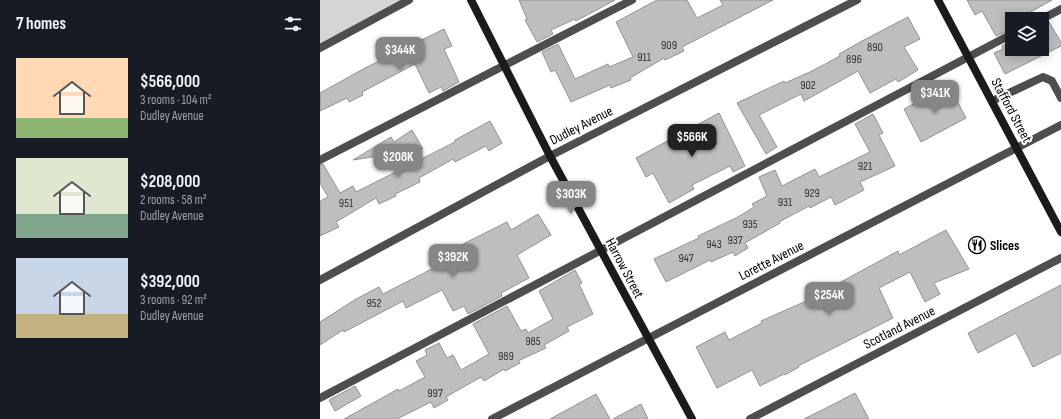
<!DOCTYPE html>
<meta charset="utf-8">
<style>
body{margin:0;font-family:"Sofia Sans Condensed",sans-serif;background:#20242c;color:#f1f3f6;height:100vh;display:flex;flex-direction:column;font-size:15px;white-space:nowrap}
*{box-sizing:border-box;margin:0}
p{font-size:13px;color:#9ea1a6}
.icon{flex:none;width:22px;height:22px;fill:none;stroke:currentColor;stroke-width:2;stroke-linecap:round;stroke-linejoin:round}
.map{position:relative;flex:1;overflow:hidden}
.sheet{display:flex;flex-direction:column;background:#171b24;width:320px}
.sheet>*{flex:none}
.buttons{position:absolute;left:685px;top:12px;display:grid;gap:8px}
.buttons a{display:grid;place-items:center;width:44px;height:44px;border-radius:0px;background:#171b24;box-shadow:0 2px 10px #0003;font-size:20px}
.price{position:absolute;translate:-50% -34px;padding:0 9px;border-radius:8px;background:#858687;color:#fff;font-size:13px;line-height:26px;filter:drop-shadow(0 1px 2px #0008)}
.price::after{content:'';position:absolute;left:50%;top:24px;width:12px;height:9px;margin-left:-6px;background:inherit;clip-path:polygon(0 0,100% 0,50% 100%)}
.price.active{background:#222;color:#fff}
ul{padding:0;list-style:none}
li{display:flex;align-items:center;gap:12px;height:100px;padding:0 16px}
li span{display:grid;place-items:center;flex:none;width:112px;height:80px;border-radius:0px;color:#555}
li>.icon{margin-inline-start:auto}
span .icon{width:48px;height:48px;fill:#fffc;stroke-width:1}
li b{font-size:17px}
h2{display:flex;justify-content:space-between;align-items:center;height:48px;padding:0 16px;font-size:17px}
main{display:flex;flex:1;min-height:0}
.map>svg:first-child{display:block}
.green{fill:#d5d5d5}
.building{fill:#bebebe;stroke:#929292}
.lines{fill:none;stroke-linecap:round;stroke-linejoin:round}
.lane{stroke:#4e4e4e;stroke-width:8}
.street{stroke:#4e4e4e;stroke-width:8}
.secondary{stroke:#1b1b1b;stroke-width:8}
.labels{text-anchor:middle;stroke-width:4;stroke-linejoin:round;paint-order:stroke}
.number-label{font-size:12px;fill:#303030}
.street-label{font-size:14px;fill:#000;stroke:#fff}
.poi-label{font-size:14px;font-weight:bold;fill:#000;stroke:#fff;text-anchor:start}
</style>
<main>
<section class="sheet">
<h2>7 homes<svg class="icon" aria-label="filters" viewBox="0 0 24 24"><path d="M4 7h16M4 17h16"/><circle cx="9" cy="7" r="2"/><circle cx="15" cy="17" r="2"/></svg></h2>
<ul>
<li><span style="background:linear-gradient(#ffd9b3 75%,#8fb573 0)"><svg class="icon" aria-label="home" viewBox="0 0 24 24"><path d="M3 11l9-7 9 7M6 9v11h12V9"/></svg></span><div><b>$566,000</b><p>3 rooms · 104 m²</p><p>Dudley Avenue</p></div></li>
<li><span style="background:linear-gradient(#dfe7d0 70%,#7fa58c 0)"><svg class="icon" aria-label="home" viewBox="0 0 24 24"><path d="M3 11l9-7 9 7M6 9v11h12V9"/></svg></span><div><b>$208,000</b><p>2 rooms · 58 m²</p><p>Dudley Avenue</p></div></li>
<li><span style="background:linear-gradient(#c9d6e8 70%,#c2b280 0)"><svg class="icon" aria-label="home" viewBox="0 0 24 24"><path d="M3 11l9-7 9 7M6 9v11h12V9"/></svg></span><div><b>$392,000</b><p>3 rooms · 92 m²</p><p>Dudley Avenue</p></div></li>
</ul>
</section>
<div class="map">
<svg width="741" height="419" viewBox="0 0 741 419">
<rect width="100%" height="100%" fill="#fff"/>
<!-- green -->
<path class="green" d="M 0,0 L 89,0 L 0,48 Z"/>
<!-- building -->
<path class="building" d="M 199,0 L 295,0 L 256,21 L 255,19 L 231,30 L 233,34 L 217,42 L 205,20 L 207,19 Z
M 337,0 L 367,0 L 377,18 L 403,5 L 400,0 L 453,0 L 362,47 L 364,51 L 345,60 L 344,58 L 310,78 L 311,80 L 291,88 L 290,85 L 251,102 L 235,70 L 231,72 L 222,52 L 238,44 L 255,79 L 288,64 L 289,67 L 313,57 L 296,22 Z
M 647,0 L 732,0 L 698,19 L 692,19 L 692,29 L 676,36 L 662,11 L 655,15 Z
M 588,17 L 600,39 L 584,47 L 598,70 L 578,82 L 576,79 L 550,93 L 538,71 L 484,101 L 481,94 L 439,115 L 457,147 L 446,154 L 417,103 L 464,81 L 465,83 L 492,71 L 520,56 L 519,54 L 542,41 Z
M 729,22 L 741,42 L 741,46 L 685,74 L 674,53 L 683,49 L 682,46 L 692,40 L 692,49 L 722,49 L 722,24 Z
M 124,29 L 132,46 L 124,49 L 139,82 L 123,91 L 121,87 L 109,93 L 95,64 L 42,92 L 43,95 L 29,102 L 27,98 L 0,111 L 0,93 L 45,68 Z
M 629,85 L 646,118 L 601,142 L 584,109 Z
M 399,113 L 425,166 L 413,172 L 410,166 L 372,185 L 374,189 L 349,203 L 333,173 L 326,177 L 316,158 Z
M 553,114 L 563,133 L 559,135 L 575,166 L 540,182 L 544,190 L 515,205 L 511,197 L 490,208 L 489,206 L 459,222 L 460,223 L 425,243 L 428,248 L 415,256 L 413,252 L 391,262 L 390,260 L 346,282 L 334,259 L 379,238 L 378,236 L 418,217 L 434,207 L 432,204 L 447,196 L 439,177 L 455,170 L 462,186 L 495,169 L 499,177 L 550,152 L 535,124 Z
M 170,121 L 182,143 L 169,151 L 166,146 L 135,162 L 133,159 L 99,178 L 100,182 L 75,194 L 76,196 L 59,204 L 56,198 L 16,222 L 19,227 L 0,236 L 0,201 L 8,197 L 0,183 L 0,165 L 3,164 L 20,193 L 33,186 L 36,192 L 135,142 L 135,140 Z
M 92,130 L 103,149 L 33,160 L 71,137 L 74,142 Z
M 218,214 L 231,235 L 197,255 L 209,278 L 181,293 L 182,296 L 148,314 L 144,306 L 133,311 L 122,290 L 86,308 L 83,301 L 24,332 L 23,330 L 0,345 L 0,322 L 36,299 L 59,287 L 63,294 L 147,251 L 143,244 L 187,222 L 191,230 Z
M 626,230 L 649,269 L 614,283 L 620,294 L 605,302 L 590,272 L 559,288 L 573,318 L 478,366 L 479,367 L 465,375 L 464,374 L 440,386 L 432,370 L 397,388 L 376,347 L 405,332 L 409,340 L 442,323 L 441,321 L 484,302 L 578,251 L 579,255 Z
M 255,270 L 262,283 L 259,284 L 273,314 L 247,327 L 249,331 L 224,345 L 226,348 L 198,361 L 200,363 L 185,371 L 184,369 L 164,381 L 161,377 L 126,397 L 128,400 L 114,408 L 111,402 L 77,419 L 24,419 L 78,389 L 79,391 L 105,377 L 96,361 L 107,355 L 105,350 L 119,343 L 127,358 L 133,355 L 141,370 L 169,354 L 153,324 L 187,306 L 201,331 L 206,329 L 208,333 L 233,319 L 219,291 Z
M 741,285 L 741,353 L 713,367 L 696,333 L 658,353 L 648,333 Z
M 35,386 L 41,396 L 15,411 L 9,400 Z
M 535,393 L 549,419 L 484,419 L 514,404 Z
M 276,394 L 290,419 L 230,419 Z
M 321,404 L 328,419 L 293,419 Z"/>
<g class="lines">
<!-- lane -->
<path class="lane" d="M 722,19 L 741,9
M 672,101 L 723,77 L 732,81 L 741,98
M 0,160 L 312,0
M 0,398 L 692,34"/>
<!-- street -->
<path class="street" d="M 0,48 L 89,0
M 0,280 L 230,156 L 537,0
M 172,419 L 741,125
M 430,419 L 741,258"/>
<!-- secondary -->
<path class="secondary" d="M 151,0 L 230,156 L 372,419
M 618,0 L 741,232"/>
</g>
<!-- icons -->
<defs>
<g id="restaurant-ring" transform="scale(0.9)"><circle r="9.5" fill="#fff" stroke="#000" stroke-width="1.5"/><path d="M-5-6h1v4h1v-4h1v4h1v-4h1v5L-1.5 .5V6h-2V.5L-5-1ZM5-6V6H3V1.5H1.5Q1.5-4 5-6Z" fill="#000"/></g>
</defs>
<g fill-rule="evenodd">
<use href="#restaurant-ring" x="657" y="245"/>
</g>
<g class="labels">
<!-- number labels -->
<g class="number-label">
<text x="349" y="49">909</text>
<text x="555" y="51">890</text>
<text x="324" y="61">911</text>
<text x="534" y="63">896</text>
<text x="488" y="89">902</text>
<text x="545" y="170">921</text>
<text x="492" y="197">929</text>
<text x="465" y="206">931</text>
<text x="26" y="207">951</text>
<text x="430" y="228">935</text>
<text x="415" y="244">937</text>
<text x="394" y="248">943</text>
<text x="366" y="262">947</text>
<text x="54" y="307">952</text>
<text x="213" y="345">985</text>
<text x="186" y="360">989</text>
<text x="115" y="397">997</text>
</g>
<!-- street labels -->
<g class="street-label">
<text transform="translate(692 110) rotate(62)" y="5">Stafford Street</text>
<text transform="translate(261 125) rotate(-27)" y="5">Dudley Avenue</text>
<text transform="translate(451 260) rotate(-27)" y="5">Lorette Avenue</text>
<text transform="translate(305 268) rotate(62)" y="5">Harrow Street</text>
<text transform="translate(579 327) rotate(-27)" y="5">Scotland Avenue</text>
</g>
<!-- poi labels -->
<g class="poi-label">
<text x="670" y="250">Slices</text>
</g>
</g>
</svg>
<div class="buttons">
<a><svg class="icon" aria-label="layers" viewBox="0 0 24 24"><path d="M12 4l9 5-9 5-9-5zM3 14l9 5 9-5"/></svg></a>
</div>
<b class="price" style="left:80px;top:71px">$344K</b>
<b class="price" style="left:615px;top:114px">$341K</b>
<b class="price active" style="left:372px;top:158px">$566K</b>
<b class="price" style="left:78px;top:178px">$208K</b>
<b class="price" style="left:251px;top:215px">$303K</b>
<b class="price" style="left:133px;top:278px">$392K</b>
<b class="price" style="left:509px;top:316px">$254K</b>
</div>
</main>
